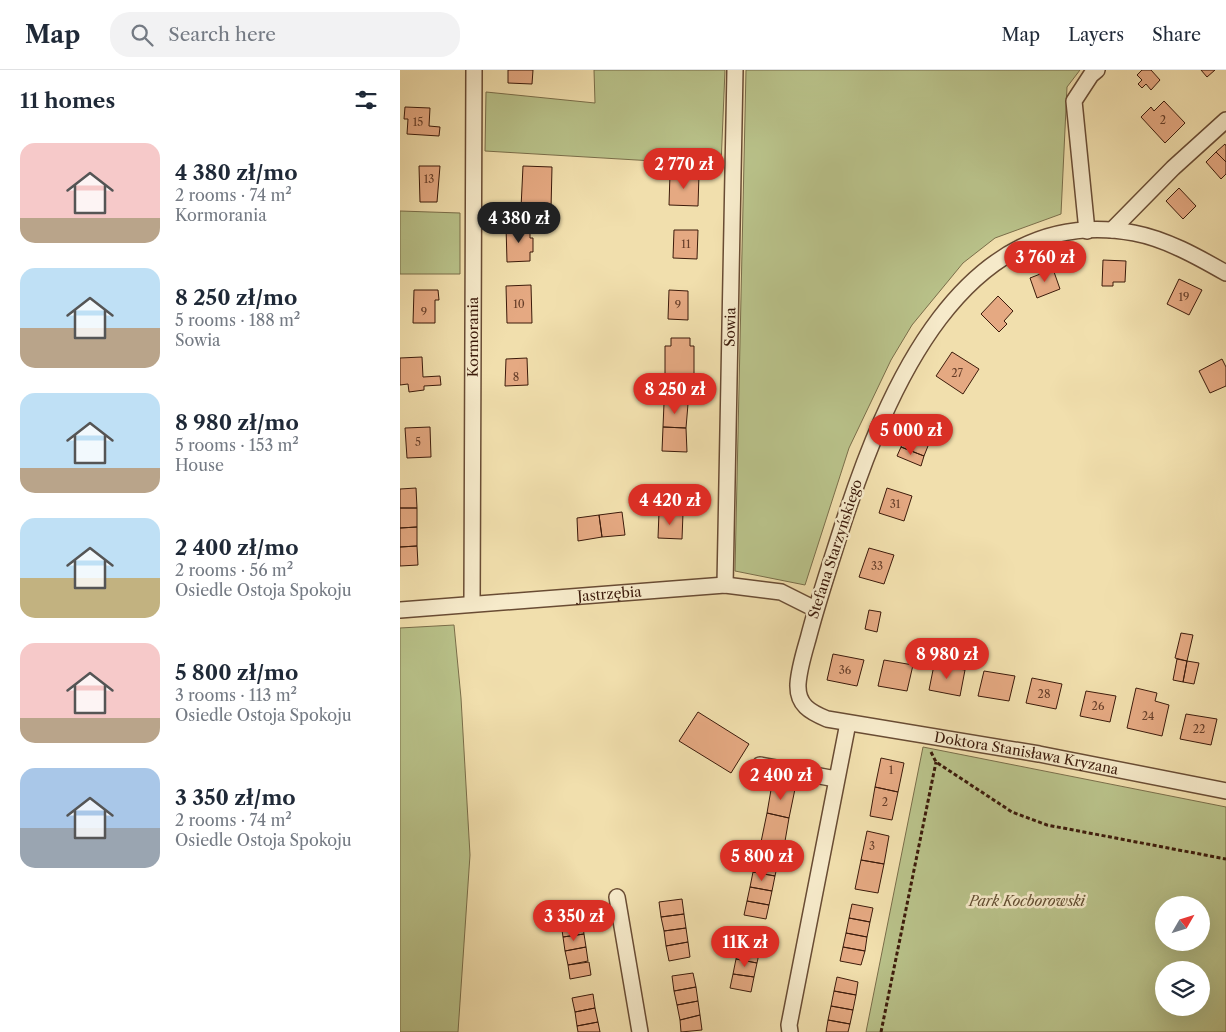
<!DOCTYPE html>
<meta charset="utf-8">
<style>
body{margin:0;font-family:"Libre Caslon Text",serif;background:#f2f2f3;color:#1f2937;height:100vh;display:flex;flex-direction:column;font-size:19px;white-space:nowrap}
*{box-sizing:border-box;margin:0}
p{font-size:16px;color:#747a83}
.icon{flex:none;width:28px;height:28px;fill:none;stroke:currentColor;stroke-width:2;stroke-linecap:round;stroke-linejoin:round}
.map{position:relative;flex:1;overflow:hidden}
.details{display:flex;flex-direction:column;background:#fff;width:400px}
.details>*{flex:none}
.needle{width:32px;rotate:51deg}
.buttons{position:absolute;left:755px;top:826px;display:grid;gap:10px}
.buttons a{display:grid;place-items:center;width:55px;height:55px;border-radius:50%;background:#fff;box-shadow:0 5px 20px #0002;font-size:25px}
.price{position:absolute;translate:-50% -42px;padding:0 11px;border-radius:18px;background:#d93025;color:#fff;font-size:16px;line-height:32px;filter:drop-shadow(0 1px 2px #0008)}
.price::after{content:'';position:absolute;left:50%;top:30px;width:15px;height:11px;margin-left:-8px;background:inherit;clip-path:polygon(0 0,100% 0,50% 100%)}
.price.active{background:#222;color:#fff}
ul{padding:0;list-style:none}
li{display:flex;align-items:center;gap:15px;height:125px;padding:0 20px}
li span{display:grid;place-items:center;flex:none;width:140px;height:100px;border-radius:15px;color:#555}
li>.icon{margin-inline-start:auto}
span .icon{width:60px;height:60px;fill:#fffc;stroke-width:1}
li b{font-size:21px}
h2{display:flex;justify-content:space-between;align-items:center;height:60px;padding:0 20px;font-size:21px}
header{display:flex;align-items:center;gap:30px;box-sizing:border-box;height:70px;padding:0 25px;background:#fff;border-bottom:1px solid #e0e1e3}
header strong{font-size:24px}
nav{display:flex;gap:28px;margin-inline-start:auto;font-size:18px}
.search{width:350px;height:45px;background:#f2f2f3;display:flex;align-items:center;gap:12px;box-sizing:border-box;padding:0 18px;border-radius:20px;color:#747a83;font-size:19px}
main{display:flex;flex:1;min-height:0}
.map>svg:first-child{display:block}
.green{fill:#b9c28a;stroke:#7a6e4a;fill-rule:evenodd}
.building{fill:#e5a982;stroke:#3c1b0b}
.lines{fill:none;stroke-linecap:round;stroke-linejoin:round}
.street-casing{stroke:#694c34;stroke-width:18}
.path{stroke:#3c1b0b;stroke-width:3;stroke-dasharray:4 2.5;stroke-linecap:butt}
.street{stroke:#f6eaca;stroke-width:15}
.labels{text-anchor:middle;stroke-width:5;stroke-linejoin:round;paint-order:stroke}
.number-label{font-size:11px;fill:#663e29}
.street-label{font-size:14px;fill:#3c1b0b;stroke:#f6eaca}
.park-label{font-size:14px;font-style:italic;fill:#624d31;stroke:#f6eaca}
</style>
<header>
<strong>Map</strong>
<div class="search"><svg class="icon" aria-label="search" viewBox="0 0 24 24"><circle cx="10" cy="10" r="6"/><path d="M15 15l6 6"/></svg>Search here</div>
<nav><a>Map</a><a>Layers</a><a>Share</a></nav>
</header>
<main>
<section class="details">
<h2>11 homes<svg class="icon" aria-label="filters" viewBox="0 0 24 24"><path d="M4 7h16M4 17h16"/><circle cx="9" cy="7" r="2"/><circle cx="15" cy="17" r="2"/></svg></h2>
<ul>
<li><span style="background:linear-gradient(#f6c9c9 75%,#b9a48a 0)"><svg class="icon" aria-label="home" viewBox="0 0 24 24"><path d="M3 11l9-7 9 7M6 9v11h12V9"/></svg></span><div><b>4 380 zł/mo</b><p>2 rooms · 74 m²</p><p>Kormorania</p></div></li>
<li><span style="background:linear-gradient(#bfe0f5 60%,#b9a48a 0)"><svg class="icon" aria-label="home" viewBox="0 0 24 24"><path d="M3 11l9-7 9 7M6 9v11h12V9"/></svg></span><div><b>8 250 zł/mo</b><p>5 rooms · 188 m²</p><p>Sowia</p></div></li>
<li><span style="background:linear-gradient(#bfe0f5 75%,#b9a48a 0)"><svg class="icon" aria-label="home" viewBox="0 0 24 24"><path d="M3 11l9-7 9 7M6 9v11h12V9"/></svg></span><div><b>8 980 zł/mo</b><p>5 rooms · 153 m²</p><p>House</p></div></li>
<li><span style="background:linear-gradient(#bfe0f5 60%,#c2b280 0)"><svg class="icon" aria-label="home" viewBox="0 0 24 24"><path d="M3 11l9-7 9 7M6 9v11h12V9"/></svg></span><div><b>2 400 zł/mo</b><p>2 rooms · 56 m²</p><p>Osiedle Ostoja Spokoju</p></div></li>
<li><span style="background:linear-gradient(#f6c9c9 75%,#b9a48a 0)"><svg class="icon" aria-label="home" viewBox="0 0 24 24"><path d="M3 11l9-7 9 7M6 9v11h12V9"/></svg></span><div><b>5 800 zł/mo</b><p>3 rooms · 113 m²</p><p>Osiedle Ostoja Spokoju</p></div></li>
<li><span style="background:linear-gradient(#a9c7e8 60%,#9aa5b1 0)"><svg class="icon" aria-label="home" viewBox="0 0 24 24"><path d="M3 11l9-7 9 7M6 9v11h12V9"/></svg></span><div><b>3 350 zł/mo</b><p>2 rooms · 74 m²</p><p>Osiedle Ostoja Spokoju</p></div></li>
</ul>
</section>
<div class="map">
<svg width="826" height="962" viewBox="0 0 826 962">
<rect width="100%" height="100%" fill="#f1dfad"/>
<filter id="stains"><feTurbulence type="fractalNoise" baseFrequency=".004" numOctaves="4"/><feColorMatrix values="0 0 0 0 .2 0 0 0 0 .09 0 0 0 0 .02 0 0 0 .5 -.17"/></filter>
<radialGradient id="worn" r=".72"><stop offset=".6" stop-color="#630" stop-opacity="0"/><stop offset="1" stop-color="#630" stop-opacity=".3"/></radialGradient>
<!-- green -->
<path class="green" d="M 194,0 L 325,0 L 321,95 L 85,81 L 86,22 L 195,33 Z
M 346,0 L 680,0 L 667,17 L 661,144 L 595,168 L 563,193 L 512,255 L 491,290 L 449,378 L 405,515 L 335,501 Z
M 0,141 L 60,143 L 60,204 L 0,204 Z
M 54,555 L 61,628 L 70,785 L 58,962 L 0,962 L 0,558 Z
M 523,677 L 826,737 L 826,962 L 466,962 ZM 764,835 L 801,835 L 801,872 L 764,872 ZM 764,900 L 801,900 L 801,938 L 764,938 Z"/>
<!-- building -->
<path class="building" d="M 108,0 L 133,0 L 132,14 L 108,13 Z
M 742,0 L 751,0 L 760,10 L 751,20 L 746,14 L 742,18 L 738,14 L 742,10 L 737,5 Z
M 801,0 L 815,0 L 807,7 Z
M 764,31 L 785,53 L 765,73 L 741,47 L 751,37 L 754,41 Z
M 5,37 L 30,38 L 29,56 L 40,57 L 39,66 L 7,64 L 8,49 L 4,49 Z
M 825,74 L 826,76 L 826,92 L 816,82 Z
M 816,82 L 826,92 L 826,104 L 821,109 L 806,92 Z
M 19,96 L 40,96 L 37,132 L 20,132 Z
M 123,96 L 152,97 L 151,139 L 121,138 Z
M 270,103 L 299,104 L 298,136 L 269,135 Z
M 779,118 L 796,136 L 783,149 L 766,131 Z
M 106,156 L 130,156 L 130,168 L 133,168 L 133,182 L 130,182 L 130,191 L 107,192 Z
M 274,160 L 298,160 L 297,189 L 273,188 Z
M 703,190 L 726,191 L 725,212 L 713,212 L 713,216 L 702,216 Z
M 653,199 L 660,219 L 637,228 L 630,208 Z
M 779,209 L 802,220 L 789,245 L 767,234 Z
M 131,215 L 132,253 L 107,253 L 106,216 Z
M 14,220 L 38,220 L 39,230 L 35,230 L 35,253 L 13,253 Z
M 269,220 L 288,221 L 288,250 L 268,249 Z
M 598,226 L 613,241 L 604,251 L 607,254 L 599,262 L 581,244 Z
M 271,268 L 290,268 L 290,276 L 294,276 L 294,307 L 265,307 L 265,276 L 271,276 Z
M 552,282 L 579,299 L 563,324 L 536,306 Z
M 22,287 L 23,307 L 40,306 L 41,315 L 24,316 L 24,320 L 9,322 L 8,314 L 0,315 L 0,288 Z
M 127,288 L 128,315 L 105,316 L 106,289 Z
M 822,289 L 826,297 L 826,316 L 810,323 L 799,301 Z
M 264,333 L 288,334 L 286,358 L 263,357 Z
M 510,352 L 534,361 L 524,386 L 501,377 Z
M 30,357 L 31,387 L 7,388 L 5,358 Z
M 263,357 L 286,358 L 287,382 L 262,381 Z
M 501,377 L 524,386 L 521,396 L 497,386 Z
M 260,416 L 283,416 L 283,443 L 259,442 Z
M 16,418 L 17,438 L 0,438 L 0,419 Z
M 487,418 L 512,426 L 504,451 L 479,443 Z
M 0,438 L 17,438 L 17,457 L 0,458 Z
M 222,442 L 225,465 L 202,467 L 199,445 Z
M 259,442 L 283,443 L 282,469 L 258,468 Z
M 199,445 L 202,467 L 178,471 L 177,448 Z
M 17,457 L 17,476 L 0,477 L 0,458 Z
M 17,476 L 18,495 L 0,496 L 0,477 Z
M 469,478 L 494,485 L 484,514 L 459,507 Z
M 469,540 L 481,542 L 477,562 L 465,559 Z
M 781,563 L 793,565 L 787,591 L 775,588 Z
M 433,584 L 464,590 L 457,616 L 427,610 Z
M 777,589 L 787,591 L 783,612 L 773,610 Z
M 484,590 L 513,595 L 507,621 L 478,616 Z
M 787,591 L 799,593 L 794,614 L 783,612 Z
M 534,595 L 565,600 L 560,626 L 529,620 Z
M 584,601 L 615,606 L 609,631 L 578,626 Z
M 632,608 L 662,614 L 656,639 L 626,633 Z
M 736,618 L 757,623 L 755,631 L 769,635 L 762,666 L 727,658 Z
M 686,621 L 716,626 L 710,652 L 680,646 Z
M 298,642 L 349,674 L 331,703 L 279,671 Z
M 786,644 L 817,649 L 811,675 L 780,669 Z
M 481,688 L 504,693 L 498,722 L 475,717 Z
M 372,714 L 395,719 L 389,748 L 367,743 Z
M 475,717 L 498,722 L 492,750 L 470,746 Z
M 367,743 L 389,748 L 384,777 L 361,772 Z
M 467,761 L 489,766 L 484,794 L 461,790 Z
M 356,788 L 378,792 L 375,806 L 353,802 Z
M 461,790 L 484,794 L 478,823 L 455,819 Z
M 353,802 L 375,806 L 372,821 L 350,817 Z
M 350,817 L 372,821 L 369,835 L 347,831 Z
M 282,829 L 284,844 L 261,847 L 259,832 Z
M 347,831 L 369,835 L 366,849 L 344,845 Z
M 452,834 L 473,838 L 470,852 L 449,848 Z
M 284,844 L 286,858 L 264,861 L 261,847 Z
M 449,848 L 470,852 L 467,867 L 446,863 Z
M 182,850 L 184,864 L 163,867 L 161,853 Z
M 286,858 L 288,872 L 266,876 L 264,861 Z
M 341,860 L 363,865 L 360,879 L 339,874 Z
M 446,863 L 467,867 L 465,881 L 443,877 Z
M 184,864 L 186,877 L 165,881 L 163,867 Z
M 288,872 L 290,887 L 269,891 L 266,876 Z
M 339,874 L 360,879 L 357,893 L 336,889 Z
M 186,877 L 188,891 L 168,895 L 165,881 Z
M 443,877 L 465,881 L 461,895 L 440,891 Z
M 336,889 L 357,893 L 354,907 L 333,904 Z
M 189,892 L 191,905 L 170,909 L 168,895 Z
M 293,903 L 296,917 L 274,921 L 272,906 Z
M 333,904 L 354,907 L 351,922 L 330,918 Z
M 437,907 L 458,912 L 456,925 L 434,921 Z
M 296,917 L 298,931 L 277,935 L 274,921 Z
M 434,921 L 456,925 L 453,940 L 431,936 Z
M 193,924 L 195,938 L 175,942 L 172,928 Z
M 298,931 L 300,945 L 280,950 L 277,935 Z
M 431,936 L 453,940 L 450,954 L 428,950 Z
M 195,938 L 198,952 L 177,956 L 175,942 Z
M 300,945 L 302,960 L 281,962 L 280,950 Z
M 428,950 L 450,954 L 448,962 L 426,962 Z
M 198,952 L 200,962 L 178,962 L 177,956 Z"/>
<g class="lines">
<!-- street casing -->
<g class="street-casing">
<g id="street">
<path d="M 712,160 L 773,98 L 826,50"/>
<path d="M 687,161 L 674,31 L 691,5 L 697,0"/>
<path id="s1" d="M 826,203 C 798,187 766,169 734,163 C 562,131 485,325 443,454 C 431,492 418,530 408,569 C 404,583 399,599 398,614 C 397,635 410,642 427,649 L 639,684 L 826,721"/>
<path id="s2" d="M 325,515 L 335,0"/>
<path id="s3" d="M 72,533 L 74,0"/>
<path id="s4" d="M 0,540 L 325,515 L 381,522 L 415,539"/>
<path d="M 360,695 L 436,709"/>
<path d="M 217,827 L 240,962"/>
<path d="M 390,962 L 389,955 L 448,653"/>
</g>
</g>
<!-- path -->
<path class="path" d="M 531,682 L 536,692 L 612,742 L 647,755 L 826,789
M 481,962 L 536,692"/>
<!-- street -->
<use href="#street" class="street"/>
</g>
<g class="labels">
<!-- number labels -->
<g class="number-label">
<text x="763" y="54">2</text>
<text x="18" y="56">15</text>
<text x="29" y="113">13</text>
<text x="286" y="178">11</text>
<text x="784" y="231">19</text>
<text x="119" y="238">10</text>
<text x="278" y="239">9</text>
<text x="24" y="246">9</text>
<text x="557" y="307">27</text>
<text x="116" y="311">8</text>
<text x="18" y="376">5</text>
<text x="495" y="438">31</text>
<text x="477" y="500">33</text>
<text x="445" y="604">36</text>
<text x="644" y="628">28</text>
<text x="698" y="640">26</text>
<text x="748" y="650">24</text>
<text x="799" y="663">22</text>
<text x="491" y="704">1</text>
<text x="485" y="736">2</text>
<text x="472" y="780">3</text>
</g>
<!-- street labels -->
<g class="street-label">
<text dy="5" stroke="none"><textPath href="#s2" startOffset="258">Sowia</textPath></text>
<text dy="5" stroke="none"><textPath href="#s3" startOffset="266">Kormorania</textPath></text>
<text transform="translate(435 479) rotate(-72)" y="5">Stefana Starzyńskiego</text>
<text dy="5" stroke="none"><textPath href="#s4" startOffset="210">Jastrzębia</textPath></text>
<text dy="5" stroke="none"><textPath href="#s1" startOffset="972">Doktora Stanisława Kryzana</textPath></text>
</g>
<!-- park labels -->
<g class="park-label">
<text x="627" y="836">Park Kocborowski</text>
</g>
</g>
<rect width="100%" height="100%" filter="url(#stains)"/>
<rect width="100%" height="100%" fill="url(#worn)"/>
</svg>
<div class="buttons">
<a><svg class="needle" viewBox="-14 -14 28 28"><path d="M0-13l5 13h-10z" fill="#e53935"/><path d="M0 13l5-13h-10z" fill="#747a83"/></svg></a>
<a><svg class="icon" aria-label="layers" viewBox="0 0 24 24"><path d="M12 4l9 5-9 5-9-5zM3 14l9 5 9-5"/></svg></a>
</div>
<b class="price" style="left:284px;top:120px">2 770 zł</b>
<b class="price active" style="left:119px;top:174px">4 380 zł</b>
<b class="price" style="left:645px;top:213px">3 760 zł</b>
<b class="price" style="left:275px;top:345px">8 250 zł</b>
<b class="price" style="left:511px;top:386px">5 000 zł</b>
<b class="price" style="left:270px;top:456px">4 420 zł</b>
<b class="price" style="left:547px;top:610px">8 980 zł</b>
<b class="price" style="left:381px;top:731px">2 400 zł</b>
<b class="price" style="left:362px;top:812px">5 800 zł</b>
<b class="price" style="left:174px;top:872px">3 350 zł</b>
<b class="price" style="left:345px;top:898px">11K zł</b>
</div>
</main>
